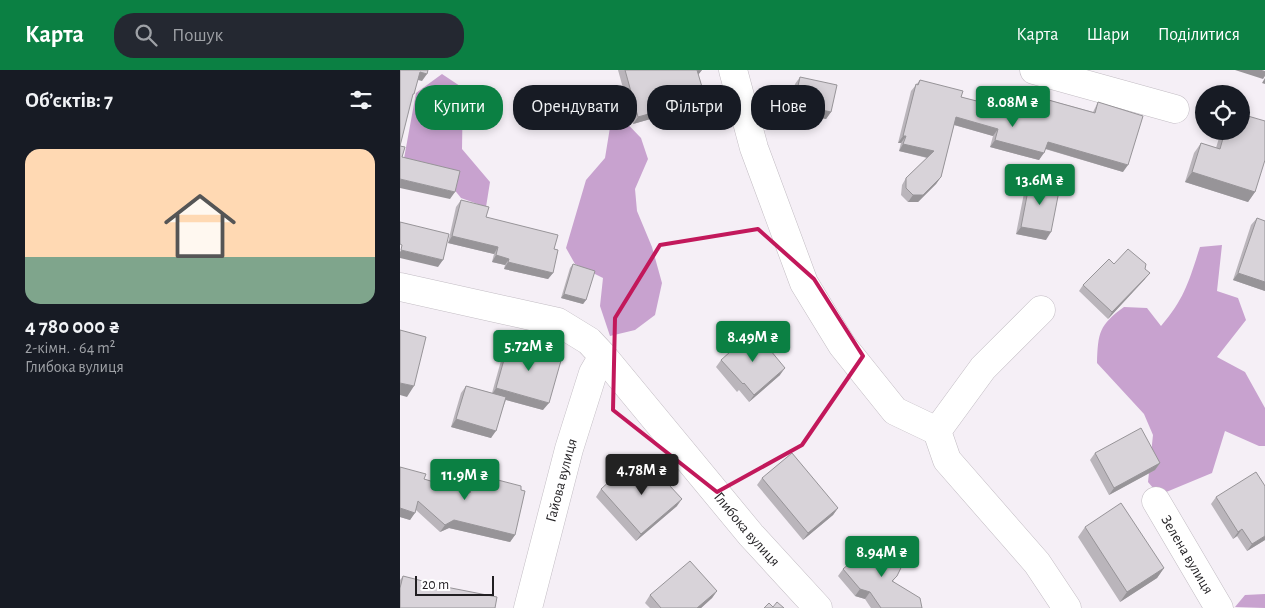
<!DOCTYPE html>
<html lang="uk">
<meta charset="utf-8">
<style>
body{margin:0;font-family:"Alegreya Sans",sans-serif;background:#242831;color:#f1f3f6;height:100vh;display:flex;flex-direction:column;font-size:19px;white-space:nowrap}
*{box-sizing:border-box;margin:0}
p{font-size:16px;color:#9ea1a6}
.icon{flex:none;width:28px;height:28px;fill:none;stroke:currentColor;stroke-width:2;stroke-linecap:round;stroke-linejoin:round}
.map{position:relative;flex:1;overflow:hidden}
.details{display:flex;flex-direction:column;background:#171b24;width:400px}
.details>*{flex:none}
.banner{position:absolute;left:15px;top:15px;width:475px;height:45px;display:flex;gap:10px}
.controls{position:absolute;left:795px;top:15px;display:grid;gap:10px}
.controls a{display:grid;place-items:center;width:55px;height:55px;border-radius:50%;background:#171b24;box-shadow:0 2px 8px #0003;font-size:25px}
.scale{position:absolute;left:15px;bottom:12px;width:79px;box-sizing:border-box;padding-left:5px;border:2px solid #211f22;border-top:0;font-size:14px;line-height:18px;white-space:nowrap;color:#211f22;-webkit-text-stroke:4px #fff;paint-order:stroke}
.price{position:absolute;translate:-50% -42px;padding:0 11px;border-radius:5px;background:#0b8043;color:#fff;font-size:16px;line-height:32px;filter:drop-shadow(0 1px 2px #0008)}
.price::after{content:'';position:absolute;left:50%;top:30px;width:15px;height:11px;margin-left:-8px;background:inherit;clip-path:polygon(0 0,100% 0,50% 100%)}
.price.current{background:#222;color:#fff}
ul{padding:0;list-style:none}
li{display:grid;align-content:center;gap:10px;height:265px;padding:0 25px}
li span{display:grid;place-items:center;height:155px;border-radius:15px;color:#555}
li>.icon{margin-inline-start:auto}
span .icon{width:90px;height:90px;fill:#fffc;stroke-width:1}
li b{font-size:21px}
h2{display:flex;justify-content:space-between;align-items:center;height:60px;padding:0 25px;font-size:21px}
.tag{padding:0 18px;border-radius:20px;background:#171b24;box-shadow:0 2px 8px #0003;font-size:18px;line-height:45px}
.tag.current{background:#0b8043;color:#fff}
header{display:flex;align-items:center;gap:30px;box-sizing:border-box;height:70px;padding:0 25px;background:#0b8043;color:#fff}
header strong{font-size:24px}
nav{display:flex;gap:28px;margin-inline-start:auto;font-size:18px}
.search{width:350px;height:45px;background:#242831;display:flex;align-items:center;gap:12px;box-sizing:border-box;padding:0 18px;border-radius:20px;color:#9ea1a6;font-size:19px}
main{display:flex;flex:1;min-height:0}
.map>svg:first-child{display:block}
.forest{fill:#c8a2cf}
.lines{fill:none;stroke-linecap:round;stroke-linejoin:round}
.minor-casing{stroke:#c2bcc3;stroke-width:29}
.minor{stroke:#fff;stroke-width:28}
.wall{fill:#bab5bb}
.shaded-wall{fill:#979498}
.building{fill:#d8d3d9;stroke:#979498}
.marked{fill:none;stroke:#c2185b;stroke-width:4;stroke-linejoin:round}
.labels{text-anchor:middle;stroke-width:5;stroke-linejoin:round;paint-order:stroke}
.street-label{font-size:15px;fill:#211f22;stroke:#fff}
</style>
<header>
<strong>Карта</strong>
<div class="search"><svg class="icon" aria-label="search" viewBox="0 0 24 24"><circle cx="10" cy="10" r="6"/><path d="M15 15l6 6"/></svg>Пошук</div>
<nav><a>Карта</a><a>Шари</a><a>Поділитися</a></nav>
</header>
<main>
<section class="details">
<h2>Об’єктів: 7<svg class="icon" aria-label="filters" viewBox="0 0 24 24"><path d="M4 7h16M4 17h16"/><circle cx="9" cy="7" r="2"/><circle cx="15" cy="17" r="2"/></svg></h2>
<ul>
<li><span style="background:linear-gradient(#ffd9b3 70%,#7fa58c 0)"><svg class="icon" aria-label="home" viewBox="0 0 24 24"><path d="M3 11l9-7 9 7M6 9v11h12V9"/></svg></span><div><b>4 780 000 ₴</b><p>2-кімн. · 64 m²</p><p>Глибока вулиця</p></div></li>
</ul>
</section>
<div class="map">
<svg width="865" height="538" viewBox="0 0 865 538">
<rect width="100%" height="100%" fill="#f5eff6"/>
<!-- forest -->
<path class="forest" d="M 42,4 L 63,18 L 62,79 L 90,112 L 86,137 L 61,128 L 41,103 L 3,94 L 16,23 Z
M 216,42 L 241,68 L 248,89 L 235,119 L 237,141 L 252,177 L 262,213 L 255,245 L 235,260 L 210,266 L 200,236 L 203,208 L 175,194 L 166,178 L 186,110 L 205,88 L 212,45 Z
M 822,175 L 817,221 L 838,228 L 846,250 L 817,287 L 845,302 L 865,338 L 865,376 L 859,376 L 825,361 L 812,403 L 759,425 L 748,412 L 753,365 L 744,344 L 697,293 C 698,263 699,255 724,237 L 747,238 L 761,256 C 785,228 789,211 800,177 Z
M 865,524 L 865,538 L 835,537 L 845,525 Z"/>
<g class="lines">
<!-- minor casing -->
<g class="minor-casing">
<g id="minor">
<path d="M 333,0 L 354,78 L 404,213 L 442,275 L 495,341 L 537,361"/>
<path d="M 634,0 L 775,39"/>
<path id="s1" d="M 0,217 L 158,252 L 189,271 L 203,286 L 351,465 L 418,538"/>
<path d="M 641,240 L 583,298 L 537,361 L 547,390 L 637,493 L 667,538"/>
<path id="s2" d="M 756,431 L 819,538"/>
<path id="s3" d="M 128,538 L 169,379 L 193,303 L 203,286"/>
</g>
</g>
<!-- minor -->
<use href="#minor" class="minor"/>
</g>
<!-- wall -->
<path class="wall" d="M 218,0 L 302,0 L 298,5 L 302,17 L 296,24 L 257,35 L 259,41 L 254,48 L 233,54 Z
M 400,7 L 431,42 L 426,49 L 388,41 L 395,14 Z
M 520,10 L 561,27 L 601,37 L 604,26 L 609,19 L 693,42 L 698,32 L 723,102 L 645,79 L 639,90 L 590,77 L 593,66 L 554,55 L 541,107 L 536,114 L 518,132 L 508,132 L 501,125 L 502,115 L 506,108 L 527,88 L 499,81 L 501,73 L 498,73 L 511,21 Z
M 821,61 L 841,61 L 855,122 L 848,132 L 785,112 L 794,83 L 801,73 L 816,78 Z
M 630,110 L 646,170 L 616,164 L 625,118 Z
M 61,130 L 86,147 L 154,179 L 153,203 L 148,209 L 104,199 L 105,195 L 92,192 L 94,184 L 48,173 L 56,137 Z
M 857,148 L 865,221 L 833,210 L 851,155 Z
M 173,194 L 186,230 L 183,234 L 161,228 L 170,198 Z
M 714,194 L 745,199 L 745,209 L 708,249 L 679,221 L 683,215 Z
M 109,272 L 143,340 L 106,330 L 91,368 L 51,357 L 61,323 L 66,316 L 92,323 L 104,280 Z
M 366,275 L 380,305 L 349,332 L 339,320 L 337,322 L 316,297 L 321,290 Z
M 695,383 L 760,393 L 755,400 L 709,425 L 690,390 Z
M 0,397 L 24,409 L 67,422 L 70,409 L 75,402 L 94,409 L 115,465 L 110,472 L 49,458 L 40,462 L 16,440 L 10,450 L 0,447 Z
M 228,405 L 277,436 L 236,471 L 196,427 L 201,419 Z
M 362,408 L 438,438 L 433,445 L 403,470 L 357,415 Z
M 816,427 L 865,470 L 847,481 L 837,466 L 833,469 L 811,434 Z
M 685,457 L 764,498 L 757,508 L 720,532 L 678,467 Z
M 443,499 L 497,506 L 493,511 L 522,538 L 471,538 L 465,529 L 455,526 L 438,506 Z
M 3,506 L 0,538 L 0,510 Z
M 317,521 L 312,528 L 301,538 L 250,538 L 245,533 L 250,525 Z"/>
<!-- shaded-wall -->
<path class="shaded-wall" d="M 297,0 L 302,0 L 297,6 Z
M 835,0 L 862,0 L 865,1 L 865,6 L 863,9 Z
M 20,2 L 27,4 L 22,11 L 14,9 Z
M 865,8 L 865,14 L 862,13 Z
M 302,17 L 296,24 L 250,36 L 255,29 Z
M 394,34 L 431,42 L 426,49 L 388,41 Z
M 259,41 L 254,48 L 233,54 L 238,47 Z
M 556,47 L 598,59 L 593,66 L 551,54 Z
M 503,66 L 506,66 L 501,73 L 498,73 Z
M 595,70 L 644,83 L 639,90 L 590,77 Z
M 648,72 L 728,95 L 723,102 L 643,78 Z
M 503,74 L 534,81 L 529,88 L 499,81 Z
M 792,102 L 855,122 L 848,132 L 785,112 Z
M 541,107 L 536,114 L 518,132 L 508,132 L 513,125 Z
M 0,109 L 55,122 L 50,129 L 0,118 Z
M 621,157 L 651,162 L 646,170 L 616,164 Z
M 52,166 L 98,177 L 94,184 L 48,173 Z
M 1,180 L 43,190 L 38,197 L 0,188 L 0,182 Z
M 96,185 L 109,189 L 105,195 L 92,192 Z
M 108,192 L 153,203 L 148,209 L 104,199 Z
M 750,203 L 745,209 L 708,249 L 712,242 Z
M 838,203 L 865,212 L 865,221 L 833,210 Z
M 164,224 L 186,230 L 183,234 L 161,228 Z
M 385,298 L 380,305 L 349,332 L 354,325 Z
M 0,313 L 14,316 L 7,327 L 0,325 Z
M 96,318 L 149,333 L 143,340 L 91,326 Z
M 56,349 L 96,361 L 91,368 L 51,357 Z
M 760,393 L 755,400 L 709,425 L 714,418 Z
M 282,429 L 277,436 L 236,471 L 241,464 Z
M 0,438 L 15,443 L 10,450 L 0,447 Z
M 438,438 L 433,445 L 403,470 L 408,463 Z
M 54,450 L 115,465 L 110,472 L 49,458 L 40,462 L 45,455 Z
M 842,459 L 837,466 L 833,469 L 838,462 Z
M 865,466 L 865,470 L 847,481 L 852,474 Z
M 764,498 L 757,508 L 720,532 L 727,522 Z
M 460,519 L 470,522 L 465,529 L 455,526 Z
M 317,521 L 312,528 L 301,538 L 297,538 Z"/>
<!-- building -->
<path class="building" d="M 0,0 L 28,0 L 27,4 L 20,2 L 14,24 L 13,24 L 0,76 L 5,77 L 2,87 L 60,101 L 55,122 L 0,109 Z
M 225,0 L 297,0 L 302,17 L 255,29 L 259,41 L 238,47 Z
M 400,7 L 437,15 L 431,42 L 394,34 Z
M 520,10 L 563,21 L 561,27 L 604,38 L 609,19 L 695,43 L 698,32 L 743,46 L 728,95 L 648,72 L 644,83 L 595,70 L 598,59 L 556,47 L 541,107 L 523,125 L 513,125 L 506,118 L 506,108 L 534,81 L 503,74 L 506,66 L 503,66 L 516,14 L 518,15 Z
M 841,44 L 865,51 L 865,90 L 855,122 L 792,102 L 801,73 L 820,79 L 825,61 L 841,61 Z
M 630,110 L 660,116 L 651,162 L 621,157 Z
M 61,130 L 89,137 L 86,147 L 158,165 L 154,179 L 158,180 L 153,203 L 108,192 L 109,189 L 96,185 L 98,177 L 52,166 Z
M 857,148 L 865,151 L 865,212 L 838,203 Z
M 0,152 L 49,164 L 43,190 L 1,180 L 2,175 L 0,174 Z
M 728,179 L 746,194 L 745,199 L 750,203 L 712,242 L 683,215 L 709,189 L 714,194 Z
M 173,194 L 195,201 L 186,230 L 164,224 Z
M 0,260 L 26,267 L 14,316 L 0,313 Z
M 359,264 L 365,270 L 366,275 L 385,298 L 354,325 L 344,313 L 343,314 L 321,290 L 349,265 Z
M 109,272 L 162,287 L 149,333 L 96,318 Z
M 66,316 L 106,327 L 96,361 L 56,349 Z
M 741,358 L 760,393 L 714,418 L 695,383 Z
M 392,383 L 438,438 L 408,463 L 362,408 Z
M 245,389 L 282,429 L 241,464 L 201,419 L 223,399 L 228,405 Z
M 0,397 L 26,404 L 24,409 L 70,423 L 75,402 L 95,406 L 94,409 L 121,416 L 121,420 L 125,421 L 115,465 L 54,450 L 45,455 L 18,431 L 15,443 L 0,438 Z
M 856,402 L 865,416 L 865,466 L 852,474 L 842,459 L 838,462 L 816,427 Z
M 721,433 L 764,498 L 727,522 L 685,457 Z
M 474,472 L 486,487 L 511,477 L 497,506 L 492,511 L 520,528 L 522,538 L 481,538 L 470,522 L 460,519 L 443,499 Z
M 290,491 L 317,521 L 297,538 L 261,538 L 250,525 Z
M 3,506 L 46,517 L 97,527 L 95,538 L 0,538 L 0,518 Z
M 377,532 L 384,538 L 364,538 L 369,533 L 373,537 Z"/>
<!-- marked area -->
<path class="marked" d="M 358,159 L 414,209 L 463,286 L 402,375 L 317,422 L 213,340 L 215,248 L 260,175 Z"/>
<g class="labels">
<!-- street labels -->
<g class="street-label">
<text dy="5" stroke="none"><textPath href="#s3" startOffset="132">Гайова вулиця</textPath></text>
<text dy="5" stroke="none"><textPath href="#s1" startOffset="444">Глибока вулиця</textPath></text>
<text dy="5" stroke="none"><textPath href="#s2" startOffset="62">Зелена вулиця</textPath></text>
</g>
</g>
</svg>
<div class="controls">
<a><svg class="icon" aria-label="locate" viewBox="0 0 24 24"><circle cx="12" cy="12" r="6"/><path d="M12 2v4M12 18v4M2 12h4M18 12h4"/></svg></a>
</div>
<div class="scale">20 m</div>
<b class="price" style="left:613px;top:58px">8.08M ₴</b>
<b class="price" style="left:640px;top:136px">13.6M ₴</b>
<b class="price" style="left:353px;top:293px">8.49M ₴</b>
<b class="price" style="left:129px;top:302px">5.72M ₴</b>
<b class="price current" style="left:242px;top:426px">4.78M ₴</b>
<b class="price" style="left:65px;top:431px">11.9M ₴</b>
<b class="price" style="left:482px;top:508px">8.94M ₴</b>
<div class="banner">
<a class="tag current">Купити</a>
<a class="tag">Орендувати</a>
<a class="tag">Фільтри</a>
<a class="tag">Нове</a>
</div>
</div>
</main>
